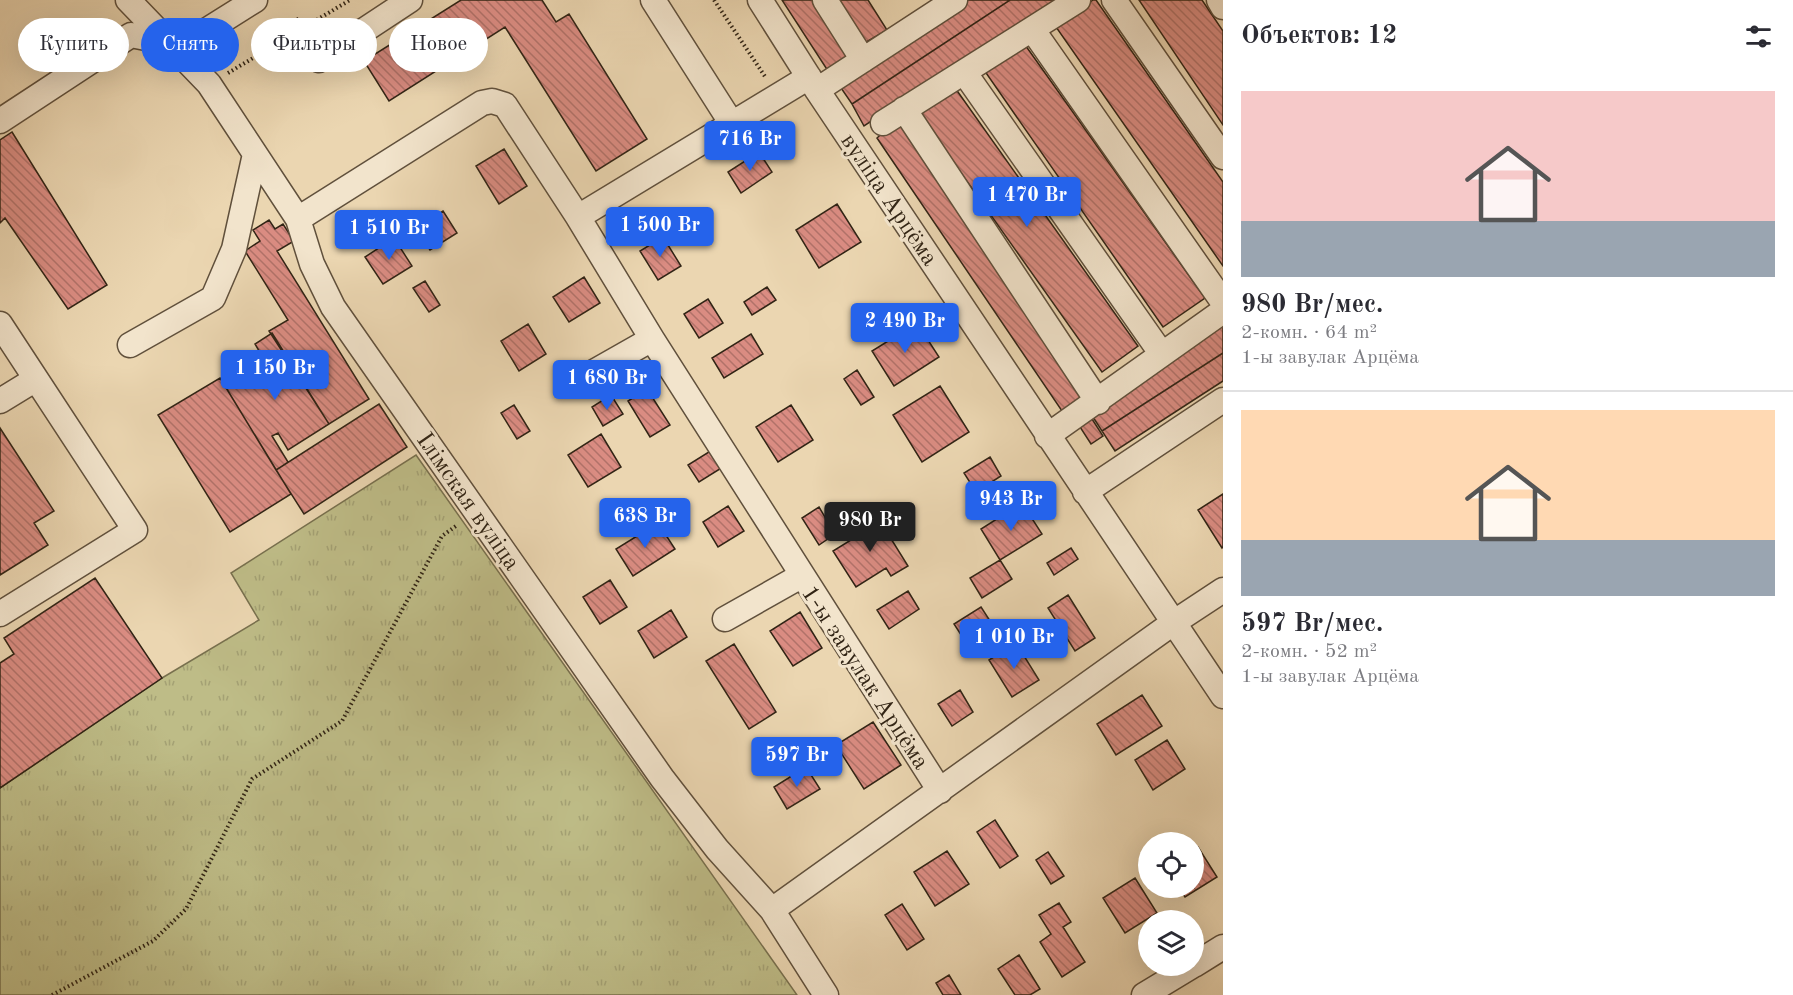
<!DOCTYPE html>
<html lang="ru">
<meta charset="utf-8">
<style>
body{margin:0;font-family:"Old Standard TT",serif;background:#f2f2f3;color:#2b2b33;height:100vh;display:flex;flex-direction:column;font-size:22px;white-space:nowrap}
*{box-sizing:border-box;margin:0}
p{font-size:20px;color:#7c7c81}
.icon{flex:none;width:33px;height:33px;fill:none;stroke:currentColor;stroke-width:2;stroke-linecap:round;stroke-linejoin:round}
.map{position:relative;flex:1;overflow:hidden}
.side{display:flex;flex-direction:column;background:#fff;width:570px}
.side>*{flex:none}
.guide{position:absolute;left:18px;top:18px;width:570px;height:54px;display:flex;gap:12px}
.controls{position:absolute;left:1138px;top:832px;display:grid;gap:12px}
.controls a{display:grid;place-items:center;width:66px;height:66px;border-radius:50%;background:#fff;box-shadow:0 6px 24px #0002;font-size:30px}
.price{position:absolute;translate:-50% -51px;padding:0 14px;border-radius:6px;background:#2563eb;color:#fff;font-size:20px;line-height:39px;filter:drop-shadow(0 2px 3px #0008)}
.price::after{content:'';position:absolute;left:50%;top:36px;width:18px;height:14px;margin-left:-9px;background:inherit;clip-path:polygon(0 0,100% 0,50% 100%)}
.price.active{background:#222;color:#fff}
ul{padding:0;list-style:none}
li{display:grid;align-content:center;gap:12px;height:318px;padding:0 18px}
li+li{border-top:2px solid #e1e1e2}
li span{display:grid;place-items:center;height:186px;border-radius:0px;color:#555}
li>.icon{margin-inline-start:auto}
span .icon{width:108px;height:108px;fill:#fffc;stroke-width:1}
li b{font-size:26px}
h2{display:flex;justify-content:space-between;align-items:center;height:72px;padding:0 18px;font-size:26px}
.pill{padding:0 21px;border-radius:27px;background:#fff;box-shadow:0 6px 24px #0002;font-size:21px;line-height:54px}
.pill.active{background:#2563eb;color:#fff}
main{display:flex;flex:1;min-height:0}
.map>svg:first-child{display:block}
.grass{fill:url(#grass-tufts);stroke:#78704e;stroke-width:1.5}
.building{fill:url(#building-back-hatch);stroke:#312415;stroke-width:1.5}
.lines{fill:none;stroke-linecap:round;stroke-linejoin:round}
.minor-casing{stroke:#60503c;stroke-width:27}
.path{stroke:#312415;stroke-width:4;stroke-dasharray:1.5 3;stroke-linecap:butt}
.minor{stroke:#f2e4cc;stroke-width:24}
.labels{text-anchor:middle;stroke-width:6;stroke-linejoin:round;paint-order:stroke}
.street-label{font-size:24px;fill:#312415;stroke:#f2e4cc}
</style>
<main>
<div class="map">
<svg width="1223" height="995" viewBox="0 0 1223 995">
<defs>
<pattern id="grass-tufts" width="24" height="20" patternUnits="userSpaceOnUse" patternTransform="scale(1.5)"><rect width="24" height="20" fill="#bebc87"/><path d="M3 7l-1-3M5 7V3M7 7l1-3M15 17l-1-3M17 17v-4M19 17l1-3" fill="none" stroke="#a4a174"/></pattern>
<pattern id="building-back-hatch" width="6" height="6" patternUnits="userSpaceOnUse" patternTransform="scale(1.5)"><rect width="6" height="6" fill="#da8c82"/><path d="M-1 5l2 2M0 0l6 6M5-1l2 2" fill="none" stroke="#b17269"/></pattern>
</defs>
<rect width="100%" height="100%" fill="#ebd6b1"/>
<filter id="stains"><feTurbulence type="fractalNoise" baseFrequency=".00333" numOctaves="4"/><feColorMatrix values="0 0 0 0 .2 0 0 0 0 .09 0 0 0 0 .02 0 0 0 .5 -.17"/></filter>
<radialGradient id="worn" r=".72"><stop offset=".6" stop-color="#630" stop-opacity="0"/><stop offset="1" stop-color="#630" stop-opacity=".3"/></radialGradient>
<!-- grass -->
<path class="grass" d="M 416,455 L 797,995 L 0,995 L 0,788 L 162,678 L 259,620 L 231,573 Z"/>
<!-- building -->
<path class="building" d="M 461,0 L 542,0 L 556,22 L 569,14 L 647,139 L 596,171 L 505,27 L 389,101 L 364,61 Z
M 782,0 L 817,0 L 853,55 L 828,71 Z
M 835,0 L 868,0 L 887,30 L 863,44 Z
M 967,0 L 1010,0 L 852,104 L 839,85 Z
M 1010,0 L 1055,0 L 864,126 L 852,104 Z
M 1093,0 L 1096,0 L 1223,182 L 1223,266 L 1056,27 Z
M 1139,0 L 1202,0 L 1223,31 L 1223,125 Z
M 1023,42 L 1205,298 L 1163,327 L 984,70 Z
M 953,85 L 1138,346 L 1102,372 L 917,111 Z
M 899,117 L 1082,397 L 1062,411 L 877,138 Z
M 12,132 L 107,285 L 68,309 L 5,218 L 0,223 L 0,140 Z
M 504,149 L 527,186 L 499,204 L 476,166 Z
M 759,152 L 772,172 L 741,193 L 728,172 Z
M 837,204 L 861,242 L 819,268 L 796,230 Z
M 443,211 L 457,233 L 430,250 L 416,228 Z
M 269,220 L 275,229 L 283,224 L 294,241 L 277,251 L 369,399 L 329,424 L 269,331 L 288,320 L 245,251 L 260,241 L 253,230 Z
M 663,237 L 681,266 L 658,280 L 640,251 Z
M 394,238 L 412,266 L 383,284 L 365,257 Z
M 584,277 L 600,303 L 569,322 L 553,297 Z
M 425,281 L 440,305 L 429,312 L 413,288 Z
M 767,287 L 776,300 L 752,315 L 744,302 Z
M 708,299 L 723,323 L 699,338 L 684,314 Z
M 917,323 L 939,357 L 894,386 L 872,351 Z
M 528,324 L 546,354 L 519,371 L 501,341 Z
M 1223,325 L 1223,353 L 1102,431 L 1089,411 Z
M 272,333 L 329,424 L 288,450 L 278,433 L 272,436 L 288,462 L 276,470 L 222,381 L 262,356 L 255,344 Z
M 751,334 L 763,354 L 724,378 L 712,358 Z
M 1223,353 L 1223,381 L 1115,451 L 1102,431 Z
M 857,370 L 874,397 L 861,405 L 844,379 Z
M 220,378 L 291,494 L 230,532 L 158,415 Z
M 940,386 L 969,432 L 922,462 L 893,415 Z
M 647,389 L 670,425 L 650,437 L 628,401 Z
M 611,395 L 623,414 L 603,426 L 592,407 Z
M 379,404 L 407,447 L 304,514 L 276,470 Z
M 514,405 L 530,431 L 517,439 L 501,413 Z
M 791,405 L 813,440 L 778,462 L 756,427 Z
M 1092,419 L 1103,436 L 1091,444 L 1080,427 Z
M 0,428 L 54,511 L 34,523 L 48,545 L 0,575 Z
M 601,434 L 621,467 L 588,487 L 568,455 Z
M 712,450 L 723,467 L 699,482 L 688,465 Z
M 990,457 L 1001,476 L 976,492 L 964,473 Z
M 1223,494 L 1223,547 L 1222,548 L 1198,510 Z
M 1022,503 L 1042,534 L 1000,560 L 981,529 Z
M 728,506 L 744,531 L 718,547 L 703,522 Z
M 819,507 L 835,534 L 819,545 L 802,518 Z
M 875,513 L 908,566 L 891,576 L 886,568 L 856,587 L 833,551 L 864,532 L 859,524 Z
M 658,523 L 675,549 L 633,576 L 616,549 Z
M 1071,548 L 1078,559 L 1054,575 L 1047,563 Z
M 1000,560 L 1012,579 L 982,598 L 970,578 Z
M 95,578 L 162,678 L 0,788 L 0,663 L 14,654 L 4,638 Z
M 610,580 L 627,607 L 600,624 L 583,597 Z
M 908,591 L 919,609 L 889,629 L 877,610 Z
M 1068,595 L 1095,638 L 1075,651 L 1048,608 Z
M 981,607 L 992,624 L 965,641 L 954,624 Z
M 671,610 L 687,637 L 654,658 L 638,631 Z
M 800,612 L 822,648 L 793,666 L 770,631 Z
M 1016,643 L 1039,680 L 1012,697 L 989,660 Z
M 734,644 L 776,712 L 749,729 L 706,661 Z
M 960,690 L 973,712 L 952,726 L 938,704 Z
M 1142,695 L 1162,726 L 1116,755 L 1097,724 Z
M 873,722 L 901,765 L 864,789 L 836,745 Z
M 1167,740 L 1185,769 L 1153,790 L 1135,760 Z
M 806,767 L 820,789 L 787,809 L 774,787 Z
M 995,820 L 1018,856 L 1000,868 L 977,832 Z
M 1198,847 L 1217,877 L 1185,897 L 1179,888 L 1194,888 L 1194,850 Z
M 947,851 L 969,884 L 935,906 L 914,872 Z
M 1048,852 L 1064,876 L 1051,884 L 1036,860 Z
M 1135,878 L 1157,913 L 1125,933 L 1103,898 Z
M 1059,903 L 1071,922 L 1063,927 L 1085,962 L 1062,977 L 1040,942 L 1051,934 L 1039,915 Z
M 902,904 L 924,939 L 907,950 L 885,915 Z
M 1019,955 L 1040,989 L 1030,995 L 1015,995 L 998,969 Z
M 949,975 L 961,995 L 943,995 L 936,983 Z"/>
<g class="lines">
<!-- minor casing -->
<g class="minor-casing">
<path id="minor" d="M 128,0 L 209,84 L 298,219 L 312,264 L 333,307 L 662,778 L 717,849 L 772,910 L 826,995
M 653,0 L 732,124
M 760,0 L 817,90 L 1223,696
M 825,0 L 863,60
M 1114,0 L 1223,157
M 1219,0 L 1223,7
M 1032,29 L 1223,302
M 319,60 L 410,0
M 964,72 L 1161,353
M 817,90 L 955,0
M 904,109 L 1098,402
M 0,121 L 131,35 L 171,43 L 193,39 L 255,0
M 883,123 L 1078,0
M 578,217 L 809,77
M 298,219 L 482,103 L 492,101 L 505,105 L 578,217 L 652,339 L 940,791
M 0,324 L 135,530 L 0,614
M 130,345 L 213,298 L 234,249 L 255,154
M 578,381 L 652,339
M 0,401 L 36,379
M 1047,436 L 1223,311
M 1085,492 L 1223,400
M 725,619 L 801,576
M 772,910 L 1173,623 L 1223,590
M 1194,965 L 1223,947
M 1144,995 L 1192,966"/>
</g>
<!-- path -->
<path class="path" d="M 714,0 L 766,78
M 296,18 L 304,30
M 228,73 L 350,0
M 52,995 L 153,941 L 186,909 L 252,779 L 342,721 L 442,536 L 456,526"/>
<!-- minor -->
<use href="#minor" class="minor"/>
</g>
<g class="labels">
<!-- street labels -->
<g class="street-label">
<text transform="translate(890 199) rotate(56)" y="8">вуліца Арцёма</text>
<text transform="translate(469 501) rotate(55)" y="8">Ілімская вуліца</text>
<text transform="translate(866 677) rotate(57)" y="8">1-ы завулак Арцёма</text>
</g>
</g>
<rect width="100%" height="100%" filter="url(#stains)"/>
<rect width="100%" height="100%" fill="url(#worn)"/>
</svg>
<div class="controls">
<a><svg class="icon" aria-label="locate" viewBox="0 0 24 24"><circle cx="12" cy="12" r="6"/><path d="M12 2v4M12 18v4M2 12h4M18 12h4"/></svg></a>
<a><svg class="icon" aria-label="layers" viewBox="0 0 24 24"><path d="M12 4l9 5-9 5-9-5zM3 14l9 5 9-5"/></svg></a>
</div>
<b class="price" style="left:750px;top:172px">716 Br</b>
<b class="price" style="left:1027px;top:228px">1 470 Br</b>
<b class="price" style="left:660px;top:258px">1 500 Br</b>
<b class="price" style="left:389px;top:261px">1 510 Br</b>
<b class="price" style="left:905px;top:354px">2 490 Br</b>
<b class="price" style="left:275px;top:401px">1 150 Br</b>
<b class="price" style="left:607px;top:411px">1 680 Br</b>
<b class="price" style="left:1011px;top:532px">943 Br</b>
<b class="price" style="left:645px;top:549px">638 Br</b>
<b class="price active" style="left:870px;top:553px">980 Br</b>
<b class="price" style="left:1014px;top:670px">1 010 Br</b>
<b class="price" style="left:797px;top:788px">597 Br</b>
<div class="guide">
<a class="pill">Купить</a>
<a class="pill active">Снять</a>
<a class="pill">Фильтры</a>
<a class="pill">Новое</a>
</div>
</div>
<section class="side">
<h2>Объектов: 12<svg class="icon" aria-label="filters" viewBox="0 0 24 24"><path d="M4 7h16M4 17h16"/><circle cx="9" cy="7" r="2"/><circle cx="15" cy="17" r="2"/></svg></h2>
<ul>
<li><span style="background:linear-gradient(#f6c9c9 70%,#9aa5b1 0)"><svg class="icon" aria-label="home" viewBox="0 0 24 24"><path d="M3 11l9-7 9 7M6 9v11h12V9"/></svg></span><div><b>980 Br/мес.</b><p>2-комн. · 64 m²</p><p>1-ы завулак Арцёма</p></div></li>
<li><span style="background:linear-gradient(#ffd9b3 70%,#9aa5b1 0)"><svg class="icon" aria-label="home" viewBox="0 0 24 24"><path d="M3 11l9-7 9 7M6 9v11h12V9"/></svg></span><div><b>597 Br/мес.</b><p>2-комн. · 52 m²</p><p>1-ы завулак Арцёма</p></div></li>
</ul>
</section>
</main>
